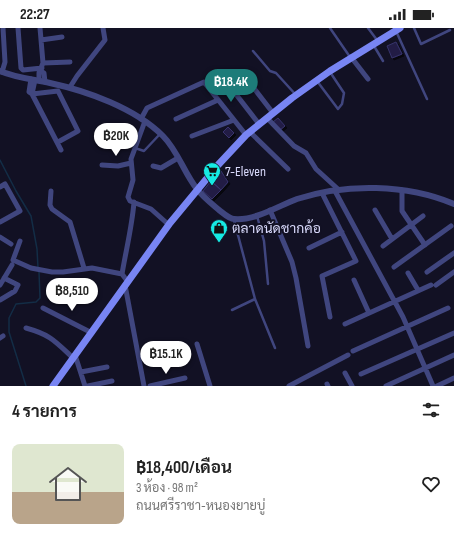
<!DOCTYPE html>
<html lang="th">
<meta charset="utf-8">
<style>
body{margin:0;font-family:"Sofia Sans Condensed",Sarabun,sans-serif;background:#f6f6f6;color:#222;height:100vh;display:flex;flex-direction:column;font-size:15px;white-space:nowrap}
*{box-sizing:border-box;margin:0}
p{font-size:13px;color:#767676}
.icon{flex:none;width:22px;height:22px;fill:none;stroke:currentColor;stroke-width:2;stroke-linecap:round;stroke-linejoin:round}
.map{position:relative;height:358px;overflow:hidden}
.side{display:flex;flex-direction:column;background:#fff;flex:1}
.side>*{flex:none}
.price{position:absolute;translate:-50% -34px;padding:0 9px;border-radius:14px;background:#fff;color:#222;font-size:13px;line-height:26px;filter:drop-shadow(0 1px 2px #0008)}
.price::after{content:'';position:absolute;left:50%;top:24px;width:12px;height:9px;margin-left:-6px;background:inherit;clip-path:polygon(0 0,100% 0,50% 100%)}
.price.selected{background:#1d7c79;color:#fff}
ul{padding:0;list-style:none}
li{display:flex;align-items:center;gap:12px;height:100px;padding:0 12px}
li span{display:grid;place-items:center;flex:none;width:112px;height:80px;border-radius:8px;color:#555}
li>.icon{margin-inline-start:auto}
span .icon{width:48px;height:48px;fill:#fffc;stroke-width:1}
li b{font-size:17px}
h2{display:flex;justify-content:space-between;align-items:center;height:48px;padding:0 12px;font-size:17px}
.status{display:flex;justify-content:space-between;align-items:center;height:28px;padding:0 20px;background:#fff;direction:ltr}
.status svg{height:11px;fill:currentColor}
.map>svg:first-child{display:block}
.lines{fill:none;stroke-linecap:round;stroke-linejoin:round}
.stream{stroke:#132d46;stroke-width:1.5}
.building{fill:#211f44;stroke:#37336d;filter:url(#shadow)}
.service{stroke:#40467f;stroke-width:2.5}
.minor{stroke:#40467f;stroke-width:5}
.tertiary{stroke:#40467f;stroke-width:6}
.secondary{stroke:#7885f3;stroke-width:7}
.labels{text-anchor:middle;stroke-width:4;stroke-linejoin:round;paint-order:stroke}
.poi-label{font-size:14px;fill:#d8d9fb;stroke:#121124;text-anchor:start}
</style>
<div class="status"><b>22:27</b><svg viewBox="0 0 49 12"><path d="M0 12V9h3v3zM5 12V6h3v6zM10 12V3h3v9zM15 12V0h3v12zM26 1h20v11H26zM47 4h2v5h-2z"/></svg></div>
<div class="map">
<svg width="454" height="358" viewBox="0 0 454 358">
<defs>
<filter id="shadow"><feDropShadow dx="2" dy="2" stdDeviation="0" flood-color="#0009"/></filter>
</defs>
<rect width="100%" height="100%" fill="#121124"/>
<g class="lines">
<!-- stream -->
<path class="stream" d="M 0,132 L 16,163 L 31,188 L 37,221 L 38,240
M 26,358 L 9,304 L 9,290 L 16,276 L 36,274 L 40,270 L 39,244"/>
</g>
<!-- building -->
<path class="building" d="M 396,14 L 402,26 L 392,30 L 387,18 Z
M 278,90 L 285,98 L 280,102 L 273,94 Z
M 228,99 L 234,105 L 229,110 L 223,104 Z
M 221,143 L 228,154 L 221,162 L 211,153 Z
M 211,153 L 221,162 L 212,171 L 203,163 Z"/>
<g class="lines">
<!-- service -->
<path class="service" d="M 330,0 L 350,29
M 368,0 L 377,12
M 414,0 L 421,16 L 450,2
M 396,3 L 427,71
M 374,18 L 383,33
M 253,23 L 270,43 L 276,45 L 296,67
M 317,53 L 338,81 L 342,76 L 344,65 L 330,44
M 138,121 L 144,123 L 160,106
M 257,188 L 264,213 L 268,256
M 234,192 L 255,271 L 275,320
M 232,282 L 255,271"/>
<!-- minor -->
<path class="minor" d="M 18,0 L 21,40 L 23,42 L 42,40
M 41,12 L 62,9
M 351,29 L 368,51
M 43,35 L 70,34
M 41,43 L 44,45 L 45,54
M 2,44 L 5,34 L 3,0
M 246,50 L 273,85
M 31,51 L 29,64 L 32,66
M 39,52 L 39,45 L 43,35 L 40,0
M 228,56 L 259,96
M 70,59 L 77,48 L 105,12 L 103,0
M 32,66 L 35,52
M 267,90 L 294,118 L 306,125 L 316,141 L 339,162
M 141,91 L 147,80 L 204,54 L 246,107
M 176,91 L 218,72
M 145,93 L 131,131 L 133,152 L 128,169 L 130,173 L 151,181 L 169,197
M 250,104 L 288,141
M 192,108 L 234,92
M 58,114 L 78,103 L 58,63 L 32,66 L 61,122
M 102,137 L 118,138 L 131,135
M 153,138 L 161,140 L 178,130
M 0,159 L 5,156 L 20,183 L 0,194
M 402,162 L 402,183 L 425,217
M 51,163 L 50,177 L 52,181 L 70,194 L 84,240
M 335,163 L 403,289 L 433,358
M 322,165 L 356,233 L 322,248 L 330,289
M 270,182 L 292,234 L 296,250 L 308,318
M 375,182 L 392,211
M 0,209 L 11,216
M 20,213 L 13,232 L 31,240 L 52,244 L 63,244 L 92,240 L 122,246
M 383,218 L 423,188
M 309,220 L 342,204
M 394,239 L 451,198
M 427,244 L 454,225
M 408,245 L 418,262
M 354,252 L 369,285
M 128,254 L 122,246 C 126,222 132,199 134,174
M 0,257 L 12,237
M 125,257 L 144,358
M 436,257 L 454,244
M 0,272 L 15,263 L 18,257 L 4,250
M 43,280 L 92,305
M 345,296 L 431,257
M 26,300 C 51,307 55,313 73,330
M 0,310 L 3,308
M 197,316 L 210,358
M 353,323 L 448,280
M 75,327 L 85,358
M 81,344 L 107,339
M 345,345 L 352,358
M 361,346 L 454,305
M 327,356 L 328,358
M 88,358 L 112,353
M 150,358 L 185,350
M 289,358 L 348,327
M 386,358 L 454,327
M 437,358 L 454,350"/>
<!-- tertiary -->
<path class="tertiary" d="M 0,43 C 16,50 33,51 50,55 C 87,63 135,80 163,108 C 178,123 184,145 197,161 C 203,169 212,176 219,182 C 223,185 229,191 234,191 C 255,193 278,178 297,171 C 346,155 407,156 454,176"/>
<!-- secondary -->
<path class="secondary" d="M 53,358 L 170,195 L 218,137 L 246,107 L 292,70 L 330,43 L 400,0"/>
</g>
<!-- icons -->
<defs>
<g id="supermarket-pin" transform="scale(0.9)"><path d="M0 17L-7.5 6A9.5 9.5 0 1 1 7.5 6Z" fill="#16eae3" stroke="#121124"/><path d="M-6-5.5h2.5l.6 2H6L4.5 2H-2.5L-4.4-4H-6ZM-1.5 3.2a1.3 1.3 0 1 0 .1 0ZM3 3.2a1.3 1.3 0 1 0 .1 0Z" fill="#111"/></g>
<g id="shop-pin" transform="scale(0.9)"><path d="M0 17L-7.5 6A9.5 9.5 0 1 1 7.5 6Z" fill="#16eae3" stroke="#121124"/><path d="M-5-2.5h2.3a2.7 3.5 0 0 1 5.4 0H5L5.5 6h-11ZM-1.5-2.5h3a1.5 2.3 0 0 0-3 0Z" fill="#111"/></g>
</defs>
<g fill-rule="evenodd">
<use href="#supermarket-pin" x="212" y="143"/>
<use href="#shop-pin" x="219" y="200"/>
</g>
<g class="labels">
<!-- poi labels -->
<g class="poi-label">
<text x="225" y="148">7-Eleven</text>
<text x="232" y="205">ตลาดนัดชากค้อ</text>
</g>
</g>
</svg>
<b class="price selected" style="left:231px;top:75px">฿18.4K</b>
<b class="price" style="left:116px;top:129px">฿20K</b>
<b class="price" style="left:72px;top:284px">฿8,510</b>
<b class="price" style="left:166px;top:347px">฿15.1K</b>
</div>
<section class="side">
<h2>4 รายการ<svg class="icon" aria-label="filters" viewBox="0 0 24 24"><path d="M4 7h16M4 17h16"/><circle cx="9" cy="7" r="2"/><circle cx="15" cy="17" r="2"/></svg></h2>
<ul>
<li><span style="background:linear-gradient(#dfe7d0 60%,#b9a48a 0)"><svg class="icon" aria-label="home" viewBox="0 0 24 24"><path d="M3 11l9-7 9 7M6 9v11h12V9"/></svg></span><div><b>฿18,400/เดือน</b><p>3 ห้อง · 98 m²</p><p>ถนนศรีราชา-หนองยายบู่</p></div><svg class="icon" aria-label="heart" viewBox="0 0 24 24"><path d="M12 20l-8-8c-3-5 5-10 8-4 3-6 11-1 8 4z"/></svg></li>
</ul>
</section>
